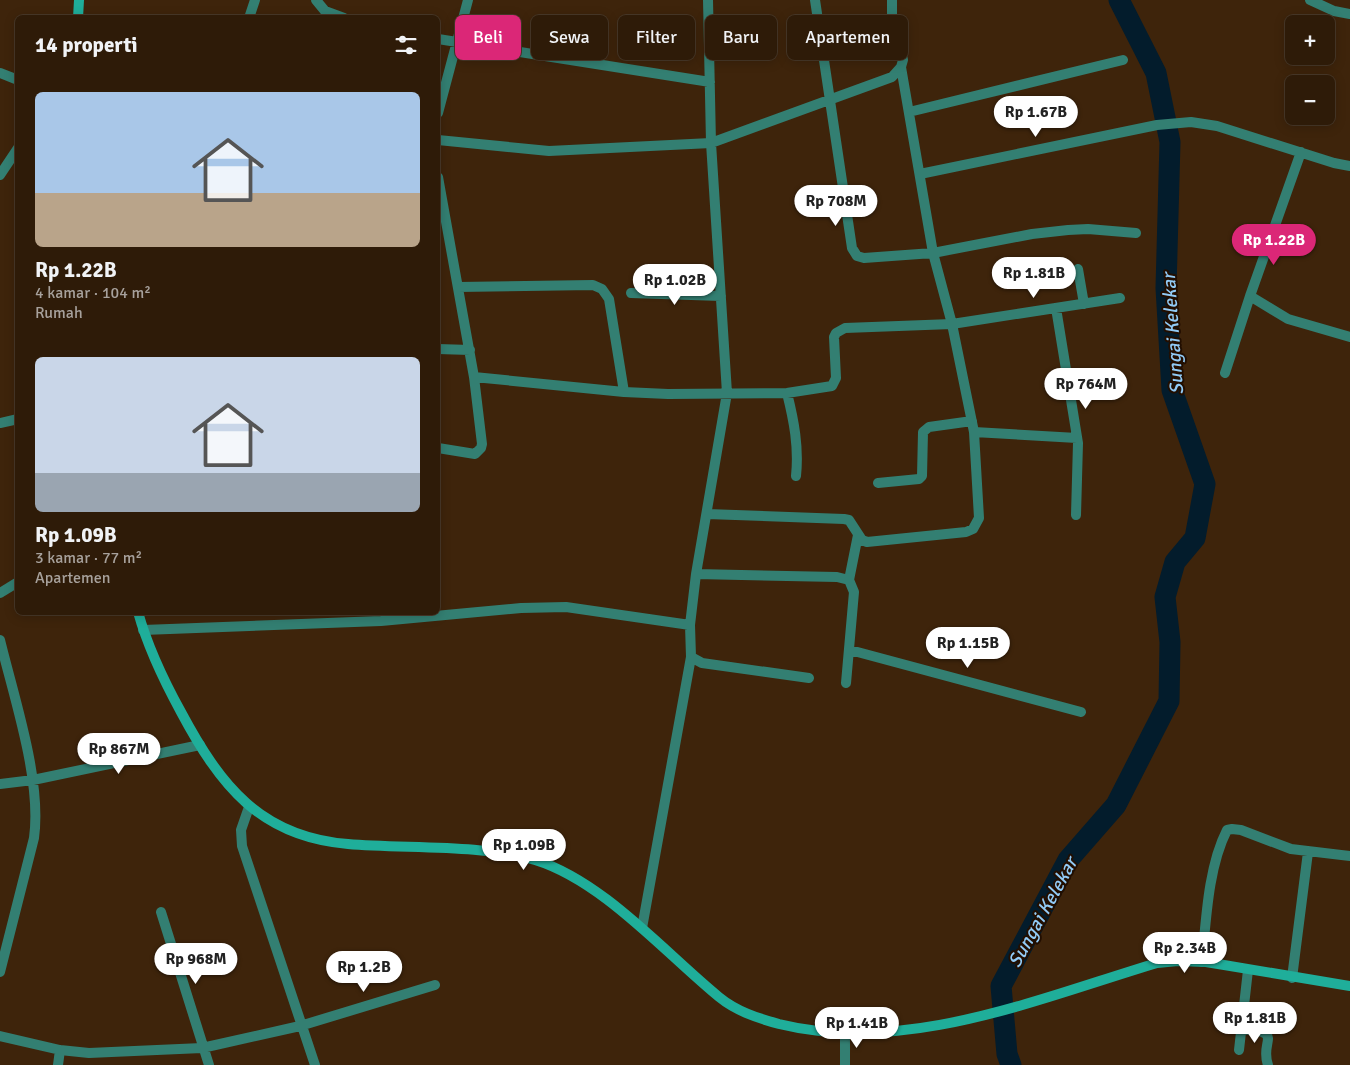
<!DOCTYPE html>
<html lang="id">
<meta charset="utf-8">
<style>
body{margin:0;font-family:Signika,sans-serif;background:#362412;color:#f1f3f6;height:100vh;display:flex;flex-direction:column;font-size:19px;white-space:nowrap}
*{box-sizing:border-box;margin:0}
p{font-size:16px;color:#a7a19c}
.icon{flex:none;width:28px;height:28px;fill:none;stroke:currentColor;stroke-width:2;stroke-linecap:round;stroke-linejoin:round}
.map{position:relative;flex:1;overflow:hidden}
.side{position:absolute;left:15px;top:15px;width:425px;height:600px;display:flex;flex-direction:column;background:#2e1b08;border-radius:8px;box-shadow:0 2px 12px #0003,0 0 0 1px #493929}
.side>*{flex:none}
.guide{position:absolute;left:455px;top:15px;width:475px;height:45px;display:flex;gap:10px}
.tools{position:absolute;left:1285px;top:15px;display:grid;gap:10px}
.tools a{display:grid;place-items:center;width:50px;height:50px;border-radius:8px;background:#2e1b08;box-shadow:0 2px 12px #0003,0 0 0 1px #493929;font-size:25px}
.price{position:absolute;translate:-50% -42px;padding:0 11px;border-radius:18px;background:#fff;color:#222;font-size:16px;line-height:32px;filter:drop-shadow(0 1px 2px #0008)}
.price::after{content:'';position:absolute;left:50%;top:30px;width:15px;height:11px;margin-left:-8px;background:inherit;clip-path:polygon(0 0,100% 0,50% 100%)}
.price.on{background:#db2777;color:#fff}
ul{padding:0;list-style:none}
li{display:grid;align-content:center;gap:10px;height:265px;padding:0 20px}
li span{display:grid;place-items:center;height:155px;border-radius:8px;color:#555}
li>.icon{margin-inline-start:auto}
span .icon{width:90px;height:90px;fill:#fffc;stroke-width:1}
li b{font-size:21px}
h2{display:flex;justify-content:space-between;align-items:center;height:60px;padding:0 20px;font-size:21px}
.pill{padding:0 18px;border-radius:8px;background:#2e1b08;box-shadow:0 2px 12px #0003,0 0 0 1px #493929;font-size:18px;line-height:45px}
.pill.on{background:#db2777;color:#fff}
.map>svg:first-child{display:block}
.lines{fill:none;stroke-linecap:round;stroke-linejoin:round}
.river{stroke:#031c2c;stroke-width:21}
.street{stroke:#337f72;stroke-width:10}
.secondary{stroke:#1fae9a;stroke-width:10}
.labels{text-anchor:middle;stroke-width:4;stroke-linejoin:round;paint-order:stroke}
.water-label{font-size:19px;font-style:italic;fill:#92cbf6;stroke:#220e00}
</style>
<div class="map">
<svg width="1350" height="1065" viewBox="0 0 1350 1065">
<rect width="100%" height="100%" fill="#3e240b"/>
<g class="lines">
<!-- river -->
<path class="river" d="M 1011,1065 L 1007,1054 L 1001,986 L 1068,860 L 1116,805 L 1169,701 L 1170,642 L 1165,597 L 1175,562 L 1195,538 L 1205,484 L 1172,390 L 1166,288 L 1170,142 L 1156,73 L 1119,0"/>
<!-- street -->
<path class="street" d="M 316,0 L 325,11 L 344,18
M 815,0 L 852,248 L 857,256 L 864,258 L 933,253 L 1032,234 L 1068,230 L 1088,229 L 1136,233
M 1310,0 L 1334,11 L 1350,14
M 249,18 L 255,0
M 438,39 L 710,82
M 0,73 L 18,80
M 909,112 L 1123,60
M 438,113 L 468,0
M 438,140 L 549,151 L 711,143 L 892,77 L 901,67 L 903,60 L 892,16 L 892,0
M 920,174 L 1157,125 L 1191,122 L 1217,126 L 1334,163 L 1350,166
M 0,175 L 18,148
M 438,177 L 474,377 L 482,444 L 481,448 L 475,454 L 438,448
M 1078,269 L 1084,304
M 458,287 L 593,285 L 602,289 L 609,299 L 624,392
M 631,293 L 721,296
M 1250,296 L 1288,319 L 1350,337
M 1056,308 L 1078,443 L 1076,515
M 438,349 L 470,350
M 1225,373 L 1250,296 L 1301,152
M 474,377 L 624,392 L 668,394 L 787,393 L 832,386 L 836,378 L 834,337 L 836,333 L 845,328 L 952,324 L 1120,298
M 787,393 C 794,421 799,447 796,476
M 0,423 L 18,419
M 974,432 L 1077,438
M 878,483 L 919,479 L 922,476 L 923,432 L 929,427 L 972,421
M 707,514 L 844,519 L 849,520 L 862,540 L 867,542 L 966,532 L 973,529 L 979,518 L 974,432 L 952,324 L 933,253 L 901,67
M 696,574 L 837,577 L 849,580 L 854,592 L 846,683
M 849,580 L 858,535
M 0,593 L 18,582
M 143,630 L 381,621 L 521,608 L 566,607 L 690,625 L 696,574 L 727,393 L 711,143 L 708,0
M 0,640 C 14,698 42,780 34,838 L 0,972
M 850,650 L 1081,712
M 691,657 L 702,663 L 809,678
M 0,784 L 33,780 L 200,745
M 249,807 L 241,830 L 242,846 L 315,1065
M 161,912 L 209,1065
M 642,928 L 691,657 L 690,625
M 1202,962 C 1206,921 1208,867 1227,830 L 1232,829 L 1241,830 L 1291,849 L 1350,856
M 1292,978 L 1308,852
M 1241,1029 C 1286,1032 1259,1040 1268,1065
M 0,1036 L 60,1050 L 89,1053 L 202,1048 L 300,1026 L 435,985
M 1239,1050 L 1248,970
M 58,1065 L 60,1050
M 845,1065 L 845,1034"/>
<!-- secondary -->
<path class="secondary" d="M 78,18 L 79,0
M 138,612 C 148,648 164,681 181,712 C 220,785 260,837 348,844 C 406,849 479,844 535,860 C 603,881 664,952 719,997 C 736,1011 757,1018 779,1024 C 905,1055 1037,999 1157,963 L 1178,961 L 1206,962 L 1350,986"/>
</g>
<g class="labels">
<!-- water labels -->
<g class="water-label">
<text transform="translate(1172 334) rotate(-94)" y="7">Sungai Kelekar</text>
<text transform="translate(1042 912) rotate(-61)" y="7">Sungai Kelekar</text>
</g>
</g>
</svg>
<div class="tools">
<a>+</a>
<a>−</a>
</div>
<b class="price" style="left:1036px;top:138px">Rp 1.67B</b>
<b class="price" style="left:836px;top:227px">Rp 708M</b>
<b class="price on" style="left:1274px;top:266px">Rp 1.22B</b>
<b class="price" style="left:1034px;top:299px">Rp 1.81B</b>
<b class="price" style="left:675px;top:306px">Rp 1.02B</b>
<b class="price" style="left:1086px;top:410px">Rp 764M</b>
<b class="price" style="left:968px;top:669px">Rp 1.15B</b>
<b class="price" style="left:119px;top:775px">Rp 867M</b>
<b class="price" style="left:524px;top:871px">Rp 1.09B</b>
<b class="price" style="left:1185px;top:974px">Rp 2.34B</b>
<b class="price" style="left:196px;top:985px">Rp 968M</b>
<b class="price" style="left:364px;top:993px">Rp 1.2B</b>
<b class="price" style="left:1255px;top:1044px">Rp 1.81B</b>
<b class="price" style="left:857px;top:1049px">Rp 1.41B</b>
<div class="guide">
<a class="pill on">Beli</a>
<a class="pill">Sewa</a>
<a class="pill">Filter</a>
<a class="pill">Baru</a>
<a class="pill">Apartemen</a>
</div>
<section class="side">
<h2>14 properti<svg class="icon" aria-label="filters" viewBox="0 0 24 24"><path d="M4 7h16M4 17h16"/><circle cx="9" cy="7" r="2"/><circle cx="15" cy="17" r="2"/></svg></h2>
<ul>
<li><span style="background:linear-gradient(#a9c7e8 65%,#b9a48a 0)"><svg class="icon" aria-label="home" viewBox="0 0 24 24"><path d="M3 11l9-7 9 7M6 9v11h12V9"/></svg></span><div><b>Rp 1.22B</b><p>4 kamar · 104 m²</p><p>Rumah</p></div></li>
<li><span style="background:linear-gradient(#c9d6e8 75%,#9aa5b1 0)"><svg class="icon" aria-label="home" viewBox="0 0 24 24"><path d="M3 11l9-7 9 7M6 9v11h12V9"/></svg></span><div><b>Rp 1.09B</b><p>3 kamar · 77 m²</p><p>Apartemen</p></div></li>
</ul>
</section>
</div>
